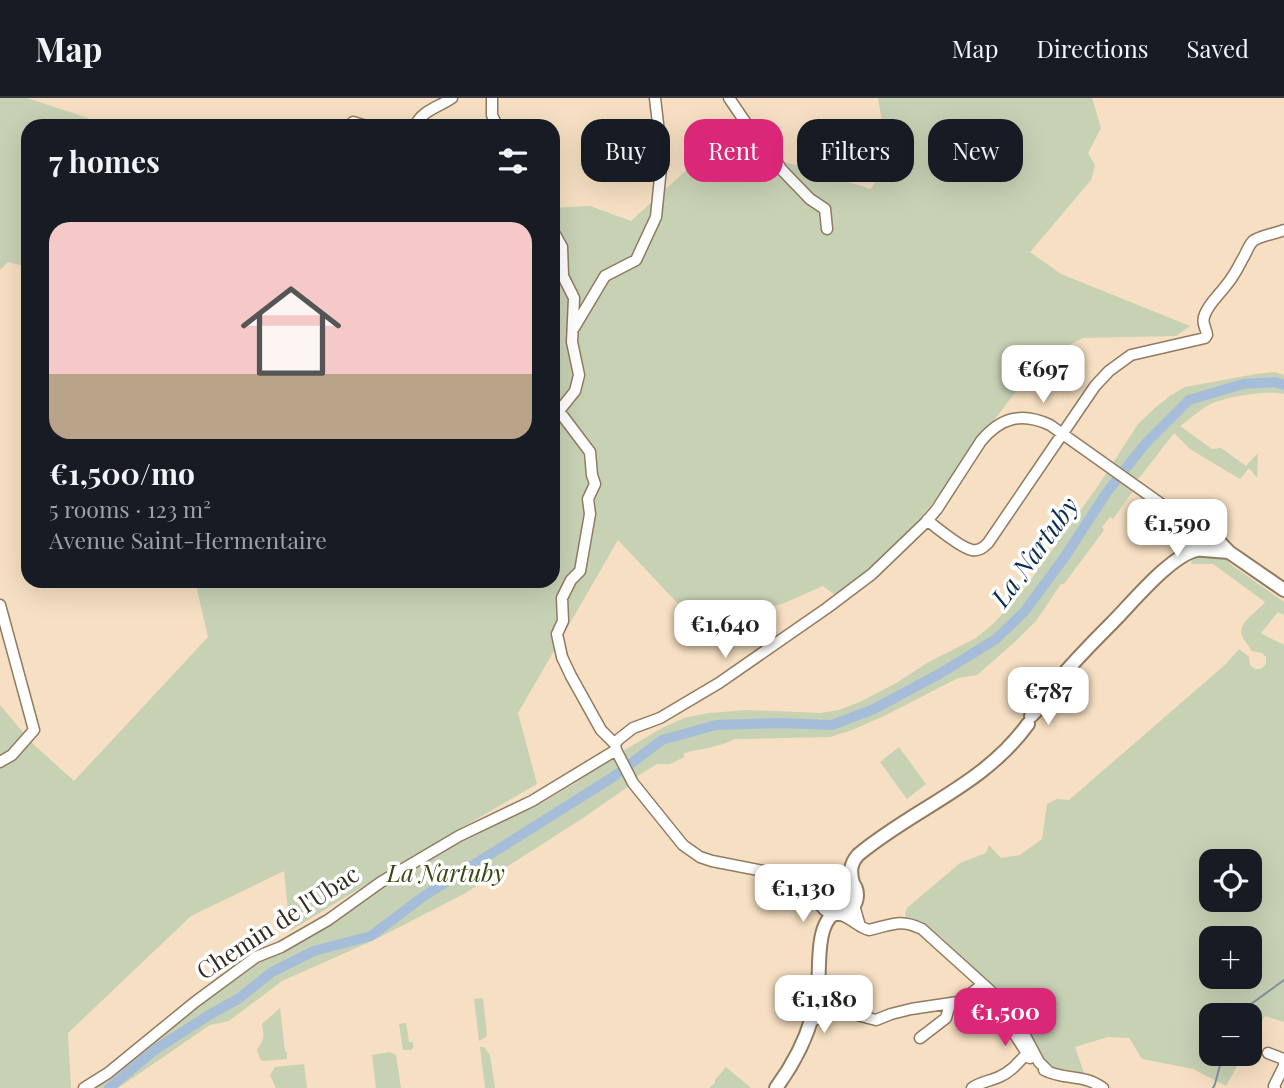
<!DOCTYPE html>
<meta charset="utf-8">
<style>
body{margin:0;font-family:"Playfair Display",serif;background:#242831;color:#f1f3f6;height:100vh;display:flex;flex-direction:column;font-size:26px;white-space:nowrap}
*{box-sizing:border-box;margin:0}
p{font-size:23px;color:#9ea1a6}
.icon{flex:none;width:38px;height:38px;fill:none;stroke:currentColor;stroke-width:2;stroke-linecap:round;stroke-linejoin:round}
.map{position:relative;flex:1;overflow:hidden}
.side{position:absolute;left:21px;top:21px;width:539px;height:469px;display:flex;flex-direction:column;background:#171b24;border-radius:21px;box-shadow:0 7px 28px #0002}
.side>*{flex:none}
.guide{position:absolute;left:581px;top:21px;width:597px;height:63px;display:flex;gap:14px}
.buttons{position:absolute;left:1199px;top:751px;display:grid;gap:14px}
.buttons a{display:grid;place-items:center;width:63px;height:63px;border-radius:14px;background:#171b24;box-shadow:0 7px 28px #0002;font-size:35px}
.price{position:absolute;translate:-50% -60px;padding:0 16px;border-radius:14px;background:#fff;color:#222;font-size:23px;line-height:46px;filter:drop-shadow(0 2px 4px #0008)}
.price::after{content:'';position:absolute;left:50%;top:42px;width:21px;height:16px;margin-left:-10px;background:inherit;clip-path:polygon(0 0,100% 0,50% 100%)}
.price.selected{background:#db2777;color:#fff}
ul{padding:0;list-style:none}
li{display:grid;align-content:center;gap:14px;height:371px;padding:0 28px}
li span{display:grid;place-items:center;height:217px;border-radius:21px;color:#555}
li>.icon{margin-inline-start:auto}
span .icon{width:126px;height:126px;fill:#fffc;stroke-width:1}
li b{font-size:30px}
h2{display:flex;justify-content:space-between;align-items:center;height:84px;padding:0 28px;font-size:30px}
.pill{padding:0 24px;border-radius:21px;background:#171b24;box-shadow:0 7px 28px #0002;font-size:24px;line-height:63px}
.pill.selected{background:#db2777;color:#fff}
header{display:flex;align-items:center;gap:42px;box-sizing:border-box;height:98px;padding:0 35px;background:#171b24;border-bottom:2px solid #363941}
header strong{font-size:33px}
nav{display:flex;gap:38px;margin-inline-start:auto;font-size:24px}
.map>svg:first-child{display:block}
.green{fill:#c7d1b4;fill-rule:evenodd}
.lines{fill:none;stroke-linecap:round;stroke-linejoin:round}
.stream{stroke:#8392a2;stroke-width:2}
.river{stroke:#a5bdd9;stroke-width:10}
.minor-casing{stroke:#917b61;stroke-width:13}
.major-casing{stroke:#917b61;stroke-width:16}
.minor{stroke:#fff;stroke-width:10}
.major{stroke:#fff;stroke-width:12}
.labels{text-anchor:middle;stroke-width:7;stroke-linejoin:round;paint-order:stroke}
.park-label{font-size:24px;font-style:italic;fill:#394711;stroke:#fff}
.street-label{font-size:24px;fill:#352c21;stroke:#fff}
.water-label{font-size:26px;font-style:italic;fill:#0a2d53;stroke:#fff}
</style>
<header>
<strong>Map</strong>
<nav><a>Map</a><a>Directions</a><a>Saved</a></nav>
</header>
<div class="map">
<svg width="1284" height="990" viewBox="0 0 1284 990">
<rect width="100%" height="100%" fill="#f6dfc2"/>
<!-- green -->
<path class="green" d="M 0,0 L 27,0 L 88,20 L 86,28 L 28,28 L 28,169 L 8,164 L 0,172 Z
M 878,0 L 1092,0 L 1101,30 L 1088,55 L 1095,67 L 1091,82 L 1030,154 L 1061,176 L 1190,228 L 1176,238 L 1083,240 L 1040,262 L 962,364 L 941,395 L 896,449 L 874,470 L 848,490 L 835,497 L 823,488 L 782,506 L 699,528 L 618,442 L 518,615 L 537,686 L 411,759 L 290,833 L 284,773 L 191,818 L 68,935 L 71,990 L 0,990 L 0,607 L 32,645 L 74,683 L 208,539 L 195,483 L 553,483 L 553,110 L 590,108 L 631,123 L 718,43 L 871,91 L 888,60 Z
M 1274,274 L 1284,277 L 1284,296 C 1267,292 1222,299 1207,308 C 1197,314 1189,322 1180,328 L 1212,351 L 1221,350 L 1246,368 L 1258,355 L 1257,380 L 1249,370 L 1240,381 L 1190,351 L 1174,335 L 1140,379 L 1128,390 L 1133,393 L 1113,421 L 1110,419 L 1102,429 L 1104,432 L 1064,486 L 1061,486 L 1036,523 L 1017,542 L 977,577 L 958,580 L 884,618 L 852,632 L 830,639 L 735,641 C 719,649 701,651 684,655 L 684,659 L 670,666 L 657,666 L 636,679 L 629,688 L 583,720 L 464,796 L 374,842 L 282,883 L 229,923 L 210,927 L 118,990 L 84,990 L 256,863 L 459,738 L 542,705 L 572,687 L 623,653 L 662,630 L 684,620 L 709,615 L 748,612 L 820,615 L 839,612 L 862,603 L 898,584 L 927,565 L 976,540 L 993,526 L 1022,494 L 1098,388 L 1138,326 L 1155,310 L 1171,297 L 1185,289 L 1256,276 Z
M 1215,456 L 1225,458 L 1230,466 L 1284,504 L 1284,517 L 1278,514 L 1261,535 C 1263,537 1282,546 1284,547 L 1284,924 L 1265,918 L 1250,945 L 1250,917 L 1211,917 L 1211,956 L 1244,956 L 1226,988 L 1193,971 L 1142,961 L 1129,940 L 1108,939 L 1075,949 L 1084,975 L 1052,969 L 1041,960 L 1032,947 L 1019,918 L 991,887 L 939,837 L 906,820 L 905,816 L 907,810 L 960,765 L 986,755 L 989,747 L 1001,760 L 1020,757 L 1042,741 L 1047,706 L 1057,701 L 1069,702 L 1226,566 L 1239,551 L 1249,559 L 1250,567 L 1255,571 L 1261,571 L 1266,566 L 1266,559 L 1262,555 L 1251,553 C 1249,546 1244,544 1242,537 C 1238,523 1258,514 1265,504 L 1213,466 L 1191,466 L 1192,460 ZM 1211,763 L 1250,763 L 1250,802 L 1211,802 ZM 1211,840 L 1250,840 L 1250,878 L 1211,878 Z
M 899,649 L 926,686 L 907,701 L 880,664 Z
M 483,900 L 487,936 L 486,939 L 479,943 L 474,901 Z
M 280,910 L 285,953 L 287,954 L 287,961 L 262,963 L 260,961 L 257,952 C 265,940 264,939 262,926 Z
M 406,925 L 409,944 L 413,944 L 413,950 L 411,952 L 403,952 L 399,926 Z
M 480,949 L 484,949 L 490,957 L 495,990 L 485,990 Z
M 390,954 L 396,957 L 401,990 L 376,990 L 372,957 Z
M 304,966 L 307,990 L 276,990 L 270,977 L 275,969 Z
M 726,969 L 751,990 L 709,990 L 715,985 L 715,982 Z"/>
<g class="lines">
<!-- stream -->
<path class="stream" d="M 1236,917 L 1284,882
M 1213,990 L 1215,986 L 1223,956"/>
<!-- river -->
<path class="river" d="M 109,990 L 156,951 L 209,917 L 238,901 L 272,874 L 314,853 L 371,838 L 424,798 L 613,679 L 662,642 L 716,627 L 779,625 L 832,627 L 874,611 L 941,575 L 996,541 L 1024,514 L 1064,460 L 1107,394 L 1145,346 L 1189,302 L 1243,286 L 1275,284 L 1284,287"/>
<!-- minor casing -->
<g class="minor-casing">
<path id="minor" d="M 492,0 L 492,17 L 497,28
M 729,0 L 748,28 L 766,45 L 781,71 L 810,101 L 825,111 L 827,131
M 349,28 L 353,24 L 366,28
M 415,28 C 421,13 439,9 452,0
M 553,133 L 562,149 L 563,178 L 574,200 L 572,244 L 579,277 L 575,293 L 559,313 L 590,354 L 592,377 L 595,386 L 588,401 L 590,416 L 580,473 L 571,482 L 562,500 L 563,523 L 557,536 L 562,559 L 571,578 L 601,632 L 615,646
M 574,230 L 605,178 L 636,162 L 656,119 L 662,60 L 655,0
M 927,422 C 937,430 961,450 972,452 C 979,453 983,450 988,445 L 1095,288 L 1109,273 L 1131,257 L 1205,240 L 1207,237 C 1206,229 1201,225 1205,216 C 1209,206 1217,199 1224,190 C 1231,182 1237,172 1242,162 C 1246,156 1248,148 1253,143 C 1261,137 1275,136 1284,132
M 0,507 L 34,632 L 12,657 L 0,664
M 806,783 L 826,781
M 818,798 L 806,783 L 800,780 L 712,763 L 700,759 L 683,747 L 633,685 L 616,652 L 615,646 L 619,641 L 633,630 L 660,620 L 719,585 L 827,510 L 872,476 L 926,424 L 937,411 L 981,343 C 1001,319 1022,314 1050,327 L 1181,420 L 1198,425
M 854,807 L 860,828
M 838,816 C 850,819 858,829 869,832 C 891,827 900,820 922,831 L 1005,906 L 1022,932 L 1039,964 L 1049,974
M 999,907 L 1010,929 L 1030,960
M 812,923 L 833,914 L 842,913 L 876,922 L 891,916 L 911,911 L 958,904 L 964,901 L 982,887
M 920,940 L 946,920 L 950,906
M 1268,955 L 1281,960 L 1284,963 L 1284,968 L 1274,988 L 1275,990
M 1044,972 C 1066,983 1082,975 1103,990
M 84,990 L 108,975 L 195,904 L 256,859 L 281,849 L 328,822 L 381,784 L 459,738 L 532,703 L 616,652
M 972,990 C 980,984 990,983 999,979 C 1013,973 1021,961 1031,951"/>
</g>
<!-- major casing -->
<g class="major-casing">
<path id="major" d="M 1229,454 L 1191,451 L 1185,445 L 1185,434 L 1192,426 L 1203,427 L 1229,454 L 1284,492
M 1031,618 C 1042,609 1048,595 1057,584 C 1074,563 1093,544 1112,525 C 1132,505 1171,457 1197,452
M819 797a19 19 0 1 1 38 0a19 19 0 1 1-38 0Z
M 853,785 C 850,774 850,766 858,757 C 914,710 983,688 1028,626
M 776,990 C 798,960 814,926 818,889 C 820,869 816,827 834,816"/>
</g>
<!-- minor -->
<use href="#minor" class="minor"/>
<!-- major -->
<use href="#major" class="major"/>
</g>
<g class="labels">
<!-- park labels -->
<g class="park-label">
<text x="446" y="784">La Nartuby</text>
</g>
<!-- street labels -->
<g class="street-label">
<text transform="translate(278 825) rotate(-33)" y="8">Chemin de l'Ubac</text>
</g>
<!-- water labels -->
<g class="water-label">
<text transform="translate(1035 454) rotate(-54)" y="9">La Nartuby</text>
</g>
</g>
</svg>
<div class="buttons">
<a><svg class="icon" aria-label="locate" viewBox="0 0 24 24"><circle cx="12" cy="12" r="6"/><path d="M12 2v4M12 18v4M2 12h4M18 12h4"/></svg></a>
<a>+</a>
<a>−</a>
</div>
<b class="price" style="left:1043px;top:307px">€697</b>
<b class="price" style="left:1177px;top:461px">€1,590</b>
<b class="price" style="left:725px;top:562px">€1,640</b>
<b class="price" style="left:1048px;top:629px">€787</b>
<b class="price" style="left:803px;top:826px">€1,130</b>
<b class="price" style="left:824px;top:937px">€1,180</b>
<b class="price selected" style="left:1005px;top:950px">€1,500</b>
<div class="guide">
<a class="pill">Buy</a>
<a class="pill selected">Rent</a>
<a class="pill">Filters</a>
<a class="pill">New</a>
</div>
<section class="side">
<h2>7 homes<svg class="icon" aria-label="filters" viewBox="0 0 24 24"><path d="M4 7h16M4 17h16"/><circle cx="9" cy="7" r="2"/><circle cx="15" cy="17" r="2"/></svg></h2>
<ul>
<li><span style="background:linear-gradient(#f6c9c9 70%,#b9a48a 0)"><svg class="icon" aria-label="home" viewBox="0 0 24 24"><path d="M3 11l9-7 9 7M6 9v11h12V9"/></svg></span><div><b>€1,500/mo</b><p>5 rooms · 123 m²</p><p>Avenue Saint-Hermentaire</p></div></li>
</ul>
</section>
</div>
